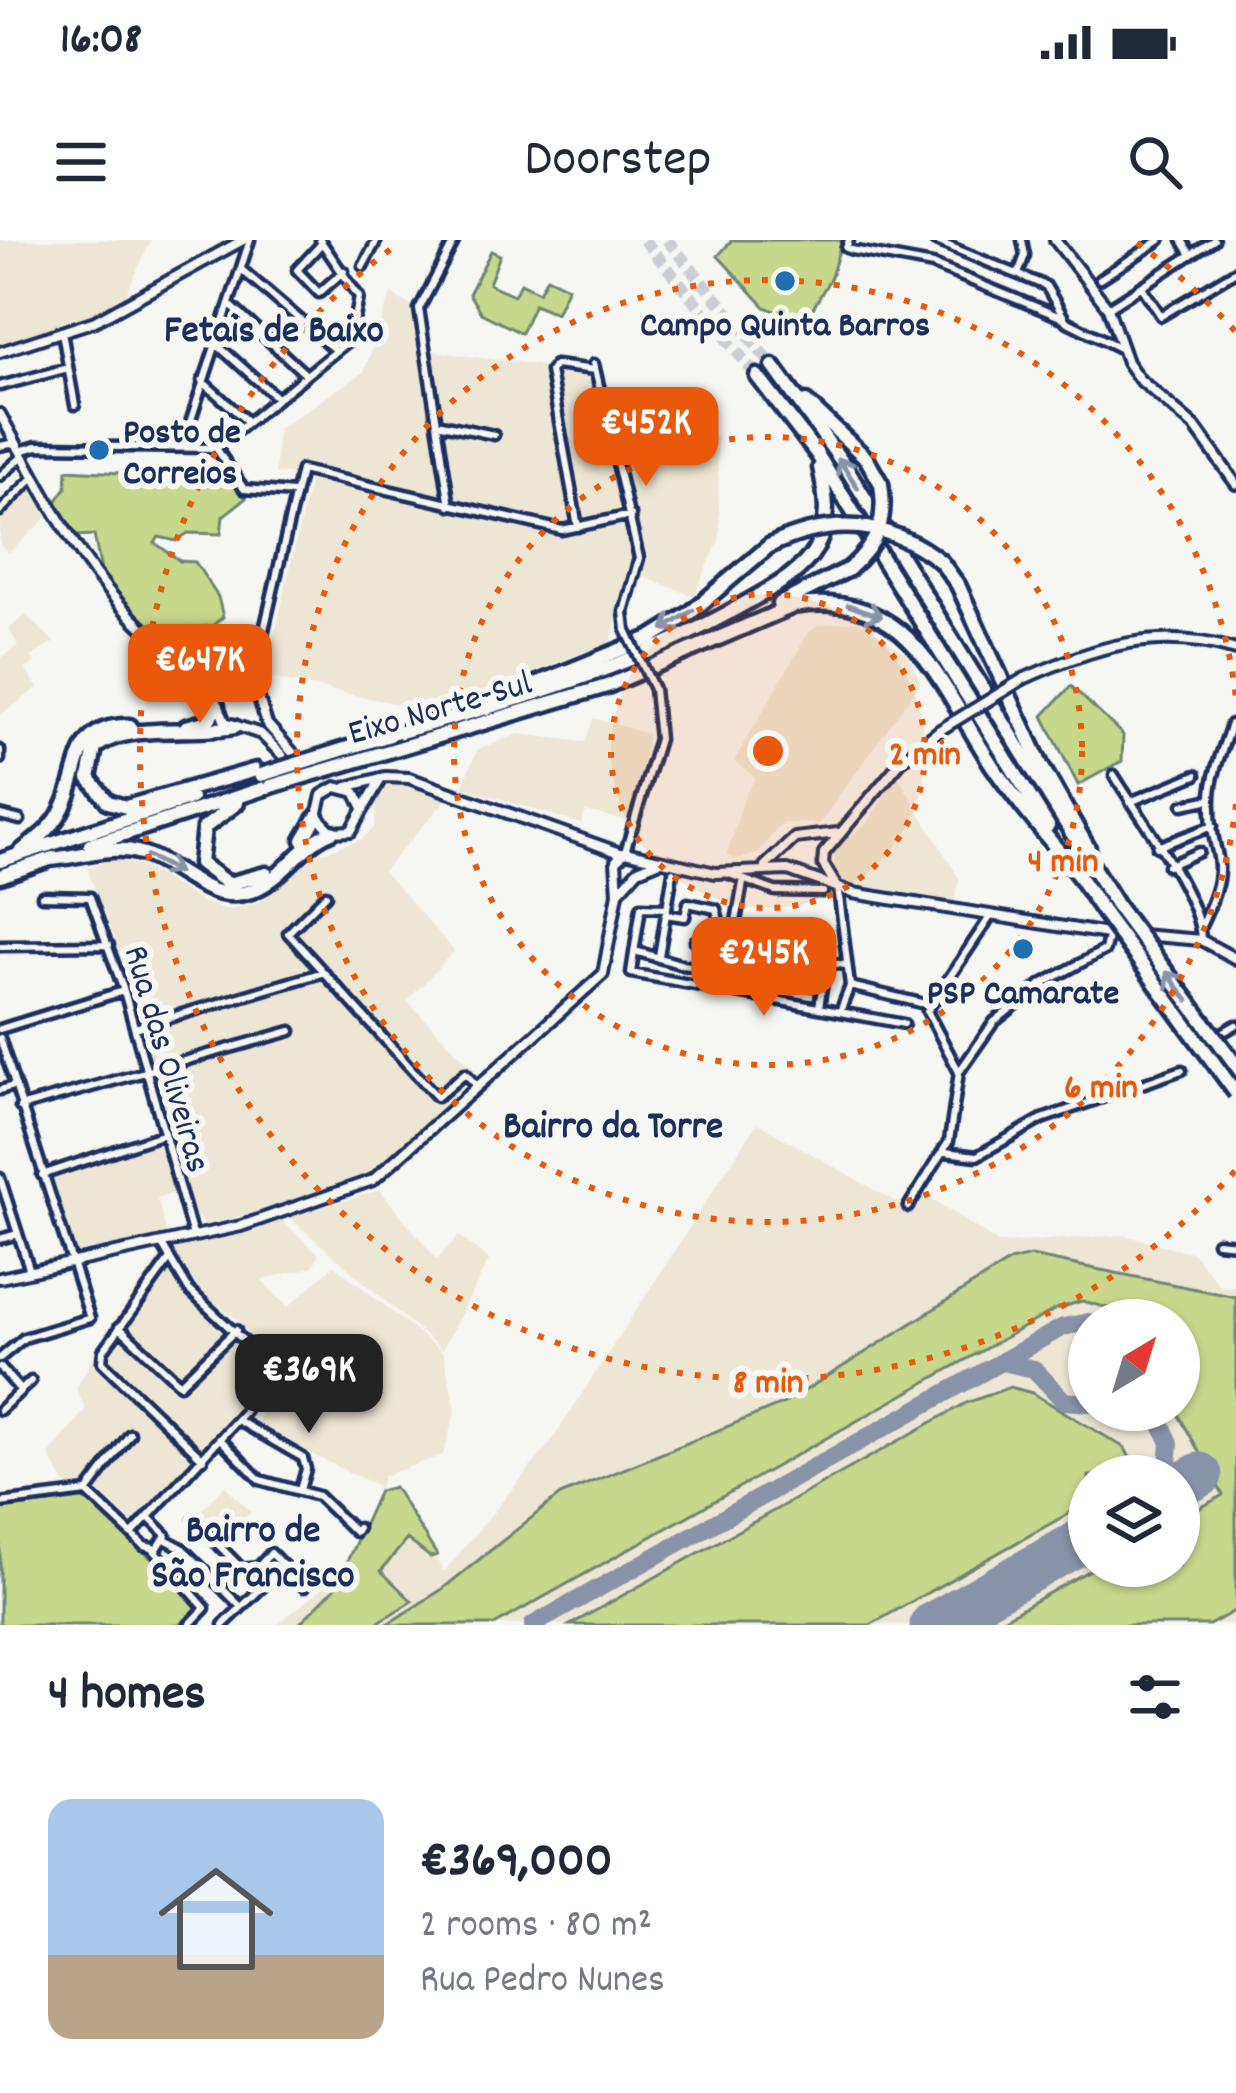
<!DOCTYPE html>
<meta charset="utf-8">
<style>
body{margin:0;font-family:Dekko,sans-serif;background:#f6f6f7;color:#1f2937;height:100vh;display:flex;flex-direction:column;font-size:45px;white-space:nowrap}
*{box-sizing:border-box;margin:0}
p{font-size:39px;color:#747a83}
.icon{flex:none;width:66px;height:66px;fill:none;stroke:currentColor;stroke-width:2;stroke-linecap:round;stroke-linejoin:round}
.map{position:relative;height:1385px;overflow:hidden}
.panel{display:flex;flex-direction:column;background:#fff;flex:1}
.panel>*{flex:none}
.needle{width:78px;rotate:38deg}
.tools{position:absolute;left:1068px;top:1059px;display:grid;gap:24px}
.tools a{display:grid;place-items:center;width:132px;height:132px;border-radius:50%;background:#fff;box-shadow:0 3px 9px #0004;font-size:60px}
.price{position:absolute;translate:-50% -102px;padding:0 27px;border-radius:24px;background:#ea580c;color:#fff;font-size:39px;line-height:78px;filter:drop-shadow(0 3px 6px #0008)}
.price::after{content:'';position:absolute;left:50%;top:72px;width:36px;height:27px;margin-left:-18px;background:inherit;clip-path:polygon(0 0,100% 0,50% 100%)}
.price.current{background:#222;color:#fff}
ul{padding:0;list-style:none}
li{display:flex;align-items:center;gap:36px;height:300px;padding:0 48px}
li+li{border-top:3px solid #e0e1e3}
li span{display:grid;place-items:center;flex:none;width:336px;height:240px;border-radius:24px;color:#555}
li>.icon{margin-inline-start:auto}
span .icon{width:144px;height:144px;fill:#fffc;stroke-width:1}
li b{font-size:51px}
h2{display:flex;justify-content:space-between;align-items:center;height:144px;padding:0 48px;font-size:51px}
.status{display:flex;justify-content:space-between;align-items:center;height:84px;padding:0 60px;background:#fff;direction:ltr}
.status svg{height:33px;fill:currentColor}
header{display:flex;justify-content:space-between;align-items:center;height:156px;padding:0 48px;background:#fff;font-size:54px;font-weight:600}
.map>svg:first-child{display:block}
.built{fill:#ede6d4;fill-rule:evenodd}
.green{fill:#c7d88c;stroke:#718475;stroke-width:3}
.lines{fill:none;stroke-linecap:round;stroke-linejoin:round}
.taxiway{stroke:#8892a8;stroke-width:18}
.runway{stroke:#8892a8;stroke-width:45}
.trunk-tunnel{stroke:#caced4;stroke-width:12;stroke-dasharray:12 6;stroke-linecap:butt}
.minor-casing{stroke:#1b2f5e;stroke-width:15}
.tertiary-casing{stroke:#1b2f5e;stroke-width:16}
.trunk-casing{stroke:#1b2f5e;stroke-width:21}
.minor{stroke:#f6f6f2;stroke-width:6}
.tertiary{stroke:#f6f6f2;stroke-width:8}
.trunk{stroke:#f6f6f2;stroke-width:12}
.minor-bridge-casing{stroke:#1b2f5e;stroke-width:15;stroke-linecap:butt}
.tertiary-bridge-casing{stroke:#1b2f5e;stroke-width:16;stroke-linecap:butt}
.trunk-bridge-casing{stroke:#1b2f5e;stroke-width:21;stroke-linecap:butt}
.minor-bridge{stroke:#f6f6f2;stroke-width:6}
.tertiary-bridge{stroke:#f6f6f2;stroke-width:8}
.trunk-bridge{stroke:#f6f6f2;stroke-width:12}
.oneway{stroke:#8892a8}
.ring{fill:none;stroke:#e8590c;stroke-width:6;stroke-dasharray:6 12}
.poi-dot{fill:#1f6fb2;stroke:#f6f6f2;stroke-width:4.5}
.labels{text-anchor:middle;stroke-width:12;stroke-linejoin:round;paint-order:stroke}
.poi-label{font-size:36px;font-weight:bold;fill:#1b2f5e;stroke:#f6f6f2}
.street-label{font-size:36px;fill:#1b2f5e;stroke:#f6f6f2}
.neighbourhood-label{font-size:39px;font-weight:bold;fill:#1b2f5e;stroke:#f6f6f2}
.centre{fill:#e8590c;stroke:#f6f6f2;stroke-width:6}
.ring-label{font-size:36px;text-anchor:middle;font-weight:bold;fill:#e8590c;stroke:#f6f6f2;stroke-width:12;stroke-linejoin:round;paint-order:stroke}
</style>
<div class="status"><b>16:08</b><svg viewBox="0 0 49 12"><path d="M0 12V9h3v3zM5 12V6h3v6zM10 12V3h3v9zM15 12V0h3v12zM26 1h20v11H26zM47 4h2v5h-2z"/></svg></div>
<header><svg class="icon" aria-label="menu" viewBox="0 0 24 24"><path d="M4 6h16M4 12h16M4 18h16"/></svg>Doorstep<svg class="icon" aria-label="search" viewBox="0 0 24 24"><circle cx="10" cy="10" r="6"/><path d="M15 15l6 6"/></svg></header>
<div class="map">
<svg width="1236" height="1385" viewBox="0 0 1236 1385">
<rect width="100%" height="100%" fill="#f6f6f2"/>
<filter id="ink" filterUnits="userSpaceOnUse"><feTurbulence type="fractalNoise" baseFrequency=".00833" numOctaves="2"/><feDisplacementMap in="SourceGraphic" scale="24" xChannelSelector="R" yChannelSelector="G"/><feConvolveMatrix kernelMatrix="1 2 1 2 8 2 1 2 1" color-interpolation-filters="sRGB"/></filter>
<g filter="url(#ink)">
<!-- built -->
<path class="built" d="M 0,0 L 151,0 L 125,57 L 89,78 L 0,108 Z
M 391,54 L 415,68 L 425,110 L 600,134 L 614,211 L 701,188 L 717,198 L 720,298 L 694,356 L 644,337 L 624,350 L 611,402 L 433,471 L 265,437 L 311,236 L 275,233 L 278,189 L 364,132 Z
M 29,244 L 47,278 L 8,313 L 0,305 L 0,274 Z
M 26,375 L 54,402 L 31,417 L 35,422 L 25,429 L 38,448 L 0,475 L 0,418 L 18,406 L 9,389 Z
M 858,381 L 908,415 L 921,442 L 819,584 L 782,583 L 757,614 L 734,620 L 727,614 L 745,555 L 756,538 L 734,521 L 809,392 L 819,385 Z
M 594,478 L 648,494 L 632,582 L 586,571 L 581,584 L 462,547 L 477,510 L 519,494 L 585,502 Z
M 897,535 L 959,638 L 955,662 L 855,647 L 833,634 L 835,607 L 866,585 Z
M 403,540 L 447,559 L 383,631 L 454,711 L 407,761 L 477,832 L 381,929 L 293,963 L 205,985 L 194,974 L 113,694 L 87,628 L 112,619 L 145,627 L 201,662 L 227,670 L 261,661 L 313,616 L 362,599 L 374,588 L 378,557 L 392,541 Z
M 757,883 L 910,970 L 922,952 L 998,1003 L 1124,995 L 1193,1013 L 1221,1047 L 1236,1046 L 1236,1384 L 277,1385 L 344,1330 L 379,1251 L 394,1247 L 444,1332 L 549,1205 ZM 1089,1080 L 1179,1080 L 1179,1170 L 1089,1170 ZM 1089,1236 L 1179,1236 L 1179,1326 L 1089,1326 Z
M 161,901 L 176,953 L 157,958 L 167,995 L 73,1013 L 48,935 Z
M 380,950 L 437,1020 L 459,996 L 489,1020 L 442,1110 L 289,977 Z
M 281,980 L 319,1014 L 312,1027 L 261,1040 L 288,1067 L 334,1025 L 443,1113 L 456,1170 L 443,1215 L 383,1236 L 380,1247 L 255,1187 L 278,1129 L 236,1078 L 202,1054 L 172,1007 Z
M 160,1016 L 189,1058 L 235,1099 L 241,1154 L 237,1178 L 131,1282 L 90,1243 L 67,1247 L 49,1215 L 86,1169 L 76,1149 L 103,1098 Z
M 225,1246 L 251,1272 L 222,1299 L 197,1274 Z"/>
<!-- green -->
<path class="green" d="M 732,0 L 842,0 L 831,37 L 804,84 L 765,67 L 718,16 Z
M 491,11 L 500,15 L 489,44 L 514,55 L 521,43 L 539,52 L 547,37 L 568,47 L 556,73 L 534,64 L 521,93 L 481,73 L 469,54 Z
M 67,230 L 213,238 L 226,233 L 246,258 L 223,276 L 221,294 L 188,293 L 176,301 L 159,297 L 155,303 L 180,321 L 195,322 L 218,357 L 223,377 L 212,386 L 179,389 L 166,402 L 145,389 L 102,336 L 94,295 L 73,296 L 55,263 L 66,248 Z
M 1071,446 L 1123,495 L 1122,521 L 1078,545 L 1043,476 Z
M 1031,1016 L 1236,1057 L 1236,1370 L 1209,1385 L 992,1385 L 1097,1326 L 1179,1326 L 1179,1280 L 1223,1255 L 1176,1170 L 1179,1080 L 1129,1080 L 1124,1072 L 1082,1061 L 1056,1069 L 494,1385 L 386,1385 L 441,1350 L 560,1255 L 787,1162 L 1010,1021 Z
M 1010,1147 L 1032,1153 L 1125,1208 L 1131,1220 L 1129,1236 L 1089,1236 L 1089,1262 L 870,1385 L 570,1385 L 966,1163 Z
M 394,1247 L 437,1315 L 430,1317 L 407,1299 L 381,1331 L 412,1361 L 374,1385 L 298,1385 L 335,1348 L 379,1251 Z
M 82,1259 L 96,1265 L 199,1365 L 180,1385 L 0,1385 L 0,1269 Z"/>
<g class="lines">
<!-- taxiway -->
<path class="taxiway" d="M 1002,1122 L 1034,1129 L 1064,1161 L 1089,1163
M 1155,1170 L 1170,1203 L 1167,1236
M 533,1385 L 1063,1087 L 1089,1082"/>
<!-- runway -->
<path class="runway" d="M 1179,1246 L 1200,1235
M 932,1385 L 1089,1297"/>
<!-- trunk-tunnel -->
<path class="trunk-tunnel" d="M 644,0 L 757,136
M 667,0 L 773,126"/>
<!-- minor casing -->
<g class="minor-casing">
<path id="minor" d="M 849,0 L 846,8 L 852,10 L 933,25 L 1063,78
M 934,0 L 1046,46 L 1066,81 L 1120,108
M 1182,0 L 1191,15
M 322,3 L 297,30 L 319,53 L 344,31
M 363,26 L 377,0
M 242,30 L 335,110
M 1018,34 L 1025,15 L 1022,0
M 1100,39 L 1160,0
M 1142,47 L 1161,76 L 1236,31
M 229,64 L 305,134
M 1108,68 L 1214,0
M 62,92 L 75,165
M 215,103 L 277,158
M 594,124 L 639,318 L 624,372 L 626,390
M 202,141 L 248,182
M 0,146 L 68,128
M 437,183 L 494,195
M 0,206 L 16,203
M 182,207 L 250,0
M 216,208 L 351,99 L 359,57 L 320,0
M 216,208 L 244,249 L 294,253
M 20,211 L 37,206 L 216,208
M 0,236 L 23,216
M 450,266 L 419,69 L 455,0
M 0,271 L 34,237
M 578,287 L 550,131 L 555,125 L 595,130
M 255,429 L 301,230 L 562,290 L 631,275
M 0,510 L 0,519
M 1114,535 C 1138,575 1200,655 1201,700
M 1130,562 L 1196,535
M 1183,565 L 1211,559
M 0,575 L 20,580
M 1157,607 L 1213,586
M 625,612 L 659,499 L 654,449
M 1168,626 L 1199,612
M 729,634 L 775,651 L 823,652
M 838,648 L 850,746 L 929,765
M 326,655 L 288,693 L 437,857 L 465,833 L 476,845
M 42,656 L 90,657 L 124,751 L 193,996
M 666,668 L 641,667 L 631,733 L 904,784
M 665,674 L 685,677 L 688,663 L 716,669 L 720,685 L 777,696 L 764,758
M 1201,686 C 1236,613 1209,625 1211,558 C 1211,535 1224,506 1231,484 L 1236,483
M 735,687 L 743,643
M 695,701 L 845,725
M 0,706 L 109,705
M 635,711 L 683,725 L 822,747
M 659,716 L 673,632
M 819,767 L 826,723
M 840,772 L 850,746
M 135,788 L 321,733
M 0,789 L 123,751
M 0,798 L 90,1078 L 24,1098 L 0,1118
M 1213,798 L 1236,785
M 959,832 L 927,771 L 990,677
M 0,850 L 13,846
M 20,867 L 291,791
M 945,912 L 977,916 L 1042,879 L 1182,830
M 42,935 L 164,894
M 0,938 L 30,1031
M 908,967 L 949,901 L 959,832 L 994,782 L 1042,744 L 1105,710 L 1108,697
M 0,999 L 18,994
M 1217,1002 L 1236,1004
M 169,1020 L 103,1111 L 102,1122 L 203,1219
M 119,1087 L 180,1144 L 236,1090
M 0,1127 L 21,1151
M 0,1170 L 31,1141
M 239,1181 L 303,1218 L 306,1229 L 300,1250
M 221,1200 L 260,1240 L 318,1256 L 355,1292 L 358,1288
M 87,1252 L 130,1194
M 0,1263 L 87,1252 L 144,1306 L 157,1309 L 166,1295 L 150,1279
M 194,1280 L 242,1329 L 258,1327
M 134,1292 L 245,1171 L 245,1102 L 189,1050 L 161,1003
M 167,1300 L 182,1308 L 241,1367
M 153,1309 L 205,1368 L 189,1385
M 258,1327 L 271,1313 L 304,1347
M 223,1385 L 284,1326"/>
</g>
<!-- tertiary casing -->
<g class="tertiary-casing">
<path id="tertiary" d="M 1055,0 L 1108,68 L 1127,122 L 1139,139 L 1195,187 L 1236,244
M 0,112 L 95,81 L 243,0
M 0,174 C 53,270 104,377 203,434 C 221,445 238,437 255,446 L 267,484 L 292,512
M 208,439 L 225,482 L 261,494 L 282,515
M 1023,439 C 1094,407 1158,386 1236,410
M 347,547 L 385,537 L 409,538 L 620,613
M 363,568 L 355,552 L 336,547 L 322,555 L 317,576 L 332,592 L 351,591 L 379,542
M 765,626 L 795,598 L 838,593
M 837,647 L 823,624 L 824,613 L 903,519 L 940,490
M 620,650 L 638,630 L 660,621
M 1141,695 L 1201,700 L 1236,719
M 0,1038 L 241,986 L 373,940 L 603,734 L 618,653 L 616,621 L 625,612 L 715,633 L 788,630 L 853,653 L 1120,696"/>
</g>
<!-- trunk casing -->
<g class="trunk-casing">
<path id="trunk" d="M 773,126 L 845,226 L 1117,666
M 757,136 L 817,214 L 1048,586
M 806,162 L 866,218 L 881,244
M 941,322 L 958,345 L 1042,527 L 1088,608
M 779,364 L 849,329
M 501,458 L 652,397 L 689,374 L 769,306
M 186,487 L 208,481 L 217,466
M 234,487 C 193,495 123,482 95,508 L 89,538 L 108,562 L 126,567 L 256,530
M 390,495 C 514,461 632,429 744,364 C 770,349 801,334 816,308 C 831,281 826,255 820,227
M 402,507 L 607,446 L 793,366 C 911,347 938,443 992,525 C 1017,563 1049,598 1078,635
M 237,563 L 204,588 L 200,623 L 228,644 L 266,634
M 303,600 L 317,576
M 90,605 L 271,546
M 16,616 C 30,604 49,592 59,575 C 83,537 68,484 130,486
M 50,619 C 81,617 110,604 141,613 C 179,624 208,666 251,651 C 283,640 300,604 332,592
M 0,621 L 191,558
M 1074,629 L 1104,673
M 0,636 L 53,618"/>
</g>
<!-- minor -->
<use href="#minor" class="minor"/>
<!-- tertiary -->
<use href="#tertiary" class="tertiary"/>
<!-- trunk -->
<use href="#trunk" class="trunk"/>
<!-- minor-bridge casing -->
<g class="minor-bridge-casing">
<path id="minor-bridge" d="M 626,390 L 654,449"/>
</g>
<!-- tertiary-bridge casing -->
<g class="tertiary-bridge-casing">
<path id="tertiary-bridge" d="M 940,490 L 1023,439"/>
</g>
<!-- trunk-bridge casing -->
<g class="trunk-bridge-casing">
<path id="trunk-bridge" d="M 769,306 C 829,277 888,279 941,322
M 849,329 C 877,304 887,282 881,244
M 261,535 L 390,495
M 271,546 L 402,507
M 1117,666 L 1236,825
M 1104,673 L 1236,853"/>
</g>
<!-- minor-bridge -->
<use href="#minor-bridge" class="minor-bridge"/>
<!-- tertiary-bridge -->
<use href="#tertiary-bridge" class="tertiary-bridge"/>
<!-- trunk-bridge -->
<use href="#trunk-bridge" class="trunk-bridge"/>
</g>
<!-- one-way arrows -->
<defs><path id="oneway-shaft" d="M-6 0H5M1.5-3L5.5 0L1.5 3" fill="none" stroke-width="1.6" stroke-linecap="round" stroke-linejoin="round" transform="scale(3)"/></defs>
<g class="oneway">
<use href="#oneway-shaft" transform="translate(848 233) rotate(-123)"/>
<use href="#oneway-shaft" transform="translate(865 371) rotate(19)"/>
<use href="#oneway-shaft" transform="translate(678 380) rotate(147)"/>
<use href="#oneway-shaft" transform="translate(163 624) rotate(28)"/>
<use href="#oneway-shaft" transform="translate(1177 746) rotate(-127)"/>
</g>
</g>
<!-- distance rings -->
<circle cx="768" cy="511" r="157" fill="#e8590c" fill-opacity=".12"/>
<g class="ring">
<circle cx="768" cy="511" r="157"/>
<circle cx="768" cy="511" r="314"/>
<path d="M1236 564A471 471 0 1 1 1236 458"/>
<path d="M1235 931A628 628 0 1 1 399 3M1137 3A628 628 0 0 1 1235 91"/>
</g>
<!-- markers -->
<g class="poi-dot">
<circle cx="785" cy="41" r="12"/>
<circle cx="99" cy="210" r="12"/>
<circle cx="1023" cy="709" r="12"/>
</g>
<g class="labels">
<!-- poi labels -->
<g class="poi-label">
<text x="785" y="95">Campo Quinta Barros</text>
<text x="123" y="202" text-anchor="start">Posto de<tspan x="123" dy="41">Correios</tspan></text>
<text x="1023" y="763">PSP Camarate</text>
</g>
<!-- street labels -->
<g class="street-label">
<text transform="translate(439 465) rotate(-16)" y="13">Eixo Norte-Sul</text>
<text transform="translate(170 818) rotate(74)" y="13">Rua das Oliveiras</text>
</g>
<!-- neighbourhood labels -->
<g class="neighbourhood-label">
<text x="274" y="101">Fetais de Baixo</text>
<text x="613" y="897">Bairro da Torre</text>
<text x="253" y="1301">Bairro de<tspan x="253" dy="45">São Francisco</tspan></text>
</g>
</g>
<circle cx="768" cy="511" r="18" class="centre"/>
<g class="ring-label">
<text x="925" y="524">2 min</text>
<text x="1063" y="631">4 min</text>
<text x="1101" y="857">6 min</text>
<text x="768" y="1152">8 min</text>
</g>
</svg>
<div class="tools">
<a><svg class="needle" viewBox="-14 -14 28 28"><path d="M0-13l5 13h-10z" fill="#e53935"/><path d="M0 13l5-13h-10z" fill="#747a83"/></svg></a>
<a><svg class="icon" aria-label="layers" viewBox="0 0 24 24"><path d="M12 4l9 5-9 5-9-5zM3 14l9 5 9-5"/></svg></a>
</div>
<b class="price" style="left:646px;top:249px">€452K</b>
<b class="price" style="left:200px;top:486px">€647K</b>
<b class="price" style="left:764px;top:779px">€245K</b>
<b class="price current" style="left:309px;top:1196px">€369K</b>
</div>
<section class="panel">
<h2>4 homes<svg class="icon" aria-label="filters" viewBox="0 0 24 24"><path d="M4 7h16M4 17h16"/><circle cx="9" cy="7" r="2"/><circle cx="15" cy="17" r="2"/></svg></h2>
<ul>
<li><span style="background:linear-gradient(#a9c7e8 65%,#b9a48a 0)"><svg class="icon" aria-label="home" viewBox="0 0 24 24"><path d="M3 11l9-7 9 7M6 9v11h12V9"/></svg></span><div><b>€369,000</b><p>2 rooms · 80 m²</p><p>Rua Pedro Nunes</p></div></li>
</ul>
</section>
